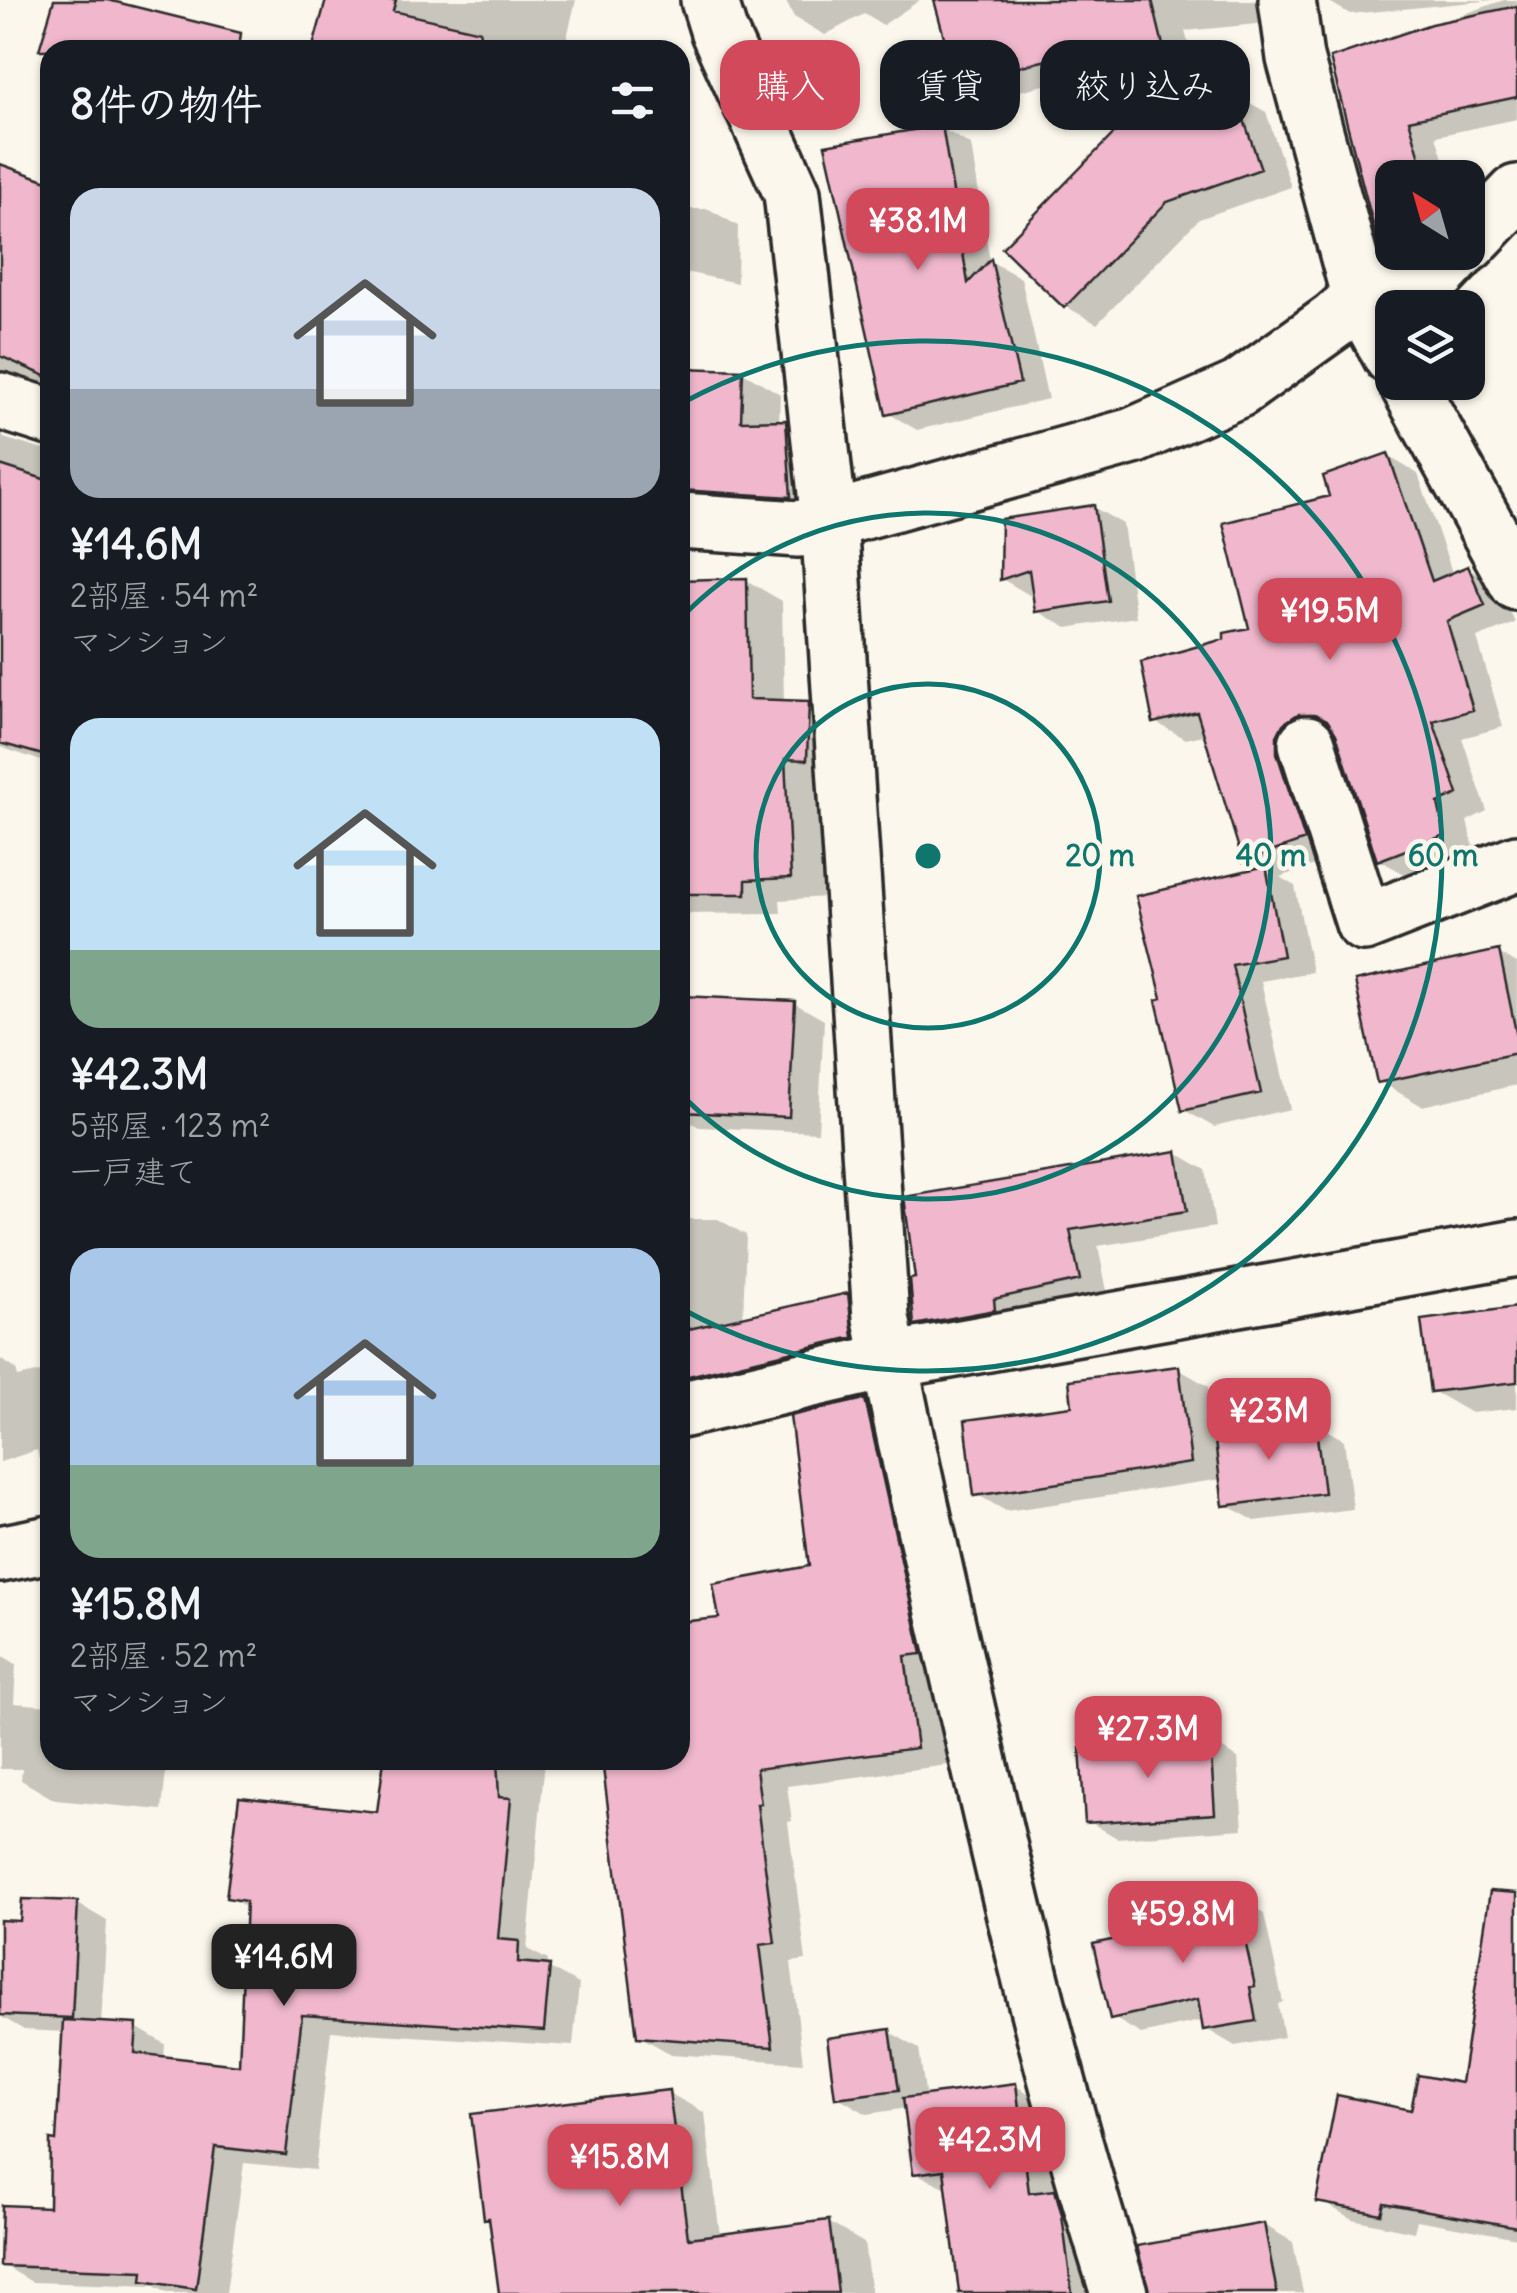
<!DOCTYPE html>
<html lang="ja">
<meta charset="utf-8">
<style>
body{margin:0;font-family:Delius,"Klee One",sans-serif;background:#20242c;color:#f1f3f6;height:100vh;display:flex;flex-direction:column;font-size:38px;white-space:nowrap}
*{box-sizing:border-box;margin:0}
p{font-size:32px;color:#9ea1a6}
.icon{flex:none;width:55px;height:55px;fill:none;stroke:currentColor;stroke-width:2;stroke-linecap:round;stroke-linejoin:round}
.map{position:relative;flex:1;overflow:hidden}
.drawer{position:absolute;left:40px;top:40px;width:650px;height:1730px;display:flex;flex-direction:column;background:#171b24;border-radius:30px;box-shadow:0 2px 8px #0004}
.drawer>*{flex:none}
.guide{position:absolute;left:720px;top:40px;width:645px;height:90px;display:flex;gap:20px}
.needle{width:65px;rotate:323deg}
.buttons{position:absolute;left:1375px;top:160px;display:grid;gap:20px}
.buttons a{display:grid;place-items:center;width:110px;height:110px;border-radius:20px;background:#171b24;box-shadow:0 2px 8px #0004;font-size:50px}
.price{position:absolute;translate:-50% -85px;padding:0 22px;border-radius:20px;background:#d1495b;color:#fff;font-size:32px;line-height:65px;filter:drop-shadow(0 2px 5px #0008)}
.price::after{content:'';position:absolute;left:50%;top:60px;width:30px;height:22px;margin-left:-15px;background:inherit;clip-path:polygon(0 0,100% 0,50% 100%)}
.price.current{background:#222;color:#fff}
ul{padding:0;list-style:none}
li{display:grid;align-content:center;gap:20px;height:530px;padding:0 30px}
li span{display:grid;place-items:center;height:310px;border-radius:30px;color:#555}
li>.icon{margin-inline-start:auto}
span .icon{width:180px;height:180px;fill:#fffc;stroke-width:1}
li b{font-size:42px}
h2{display:flex;justify-content:space-between;align-items:center;height:120px;padding:0 30px;font-size:42px}
.tag{padding:0 35px;border-radius:30px;background:#171b24;box-shadow:0 2px 8px #0004;font-size:35px;line-height:90px}
.tag.current{background:#d1495b;color:#fff}
.map>svg:first-child{display:block}
.shadow{fill:#0003}
.building{fill:#f1b8cd;stroke:#2b2b2b;stroke-width:2.5}
.lines{fill:none;stroke-linecap:round;stroke-linejoin:round}
.minor-casing{stroke:#2b2b2b;stroke-width:62}
.tertiary-casing{stroke:#2b2b2b;stroke-width:62}
.minor{stroke:#fbf7ec;stroke-width:55}
.tertiary{stroke:#fbf7ec;stroke-width:55}
.ring{fill:none;stroke:#0f766e;stroke-width:5}
.centre{fill:#0f766e;stroke:#fbf7ec;stroke-width:5}
.ring-label{font-size:30px;text-anchor:middle;font-weight:bold;fill:#0f766e;stroke:#fbf7ec;stroke-width:9;stroke-linejoin:round;paint-order:stroke}
</style>
<div class="map">
<svg width="1517" height="2293" viewBox="0 0 1517 2293">
<rect width="100%" height="100%" fill="#fbf7ec"/>
<filter id="ink" filterUnits="userSpaceOnUse"><feTurbulence type="fractalNoise" baseFrequency=".01" numOctaves="2"/><feDisplacementMap in="SourceGraphic" scale="20" xChannelSelector="R" yChannelSelector="G"/><feConvolveMatrix kernelMatrix="1 2 1 2 8 2 1 2 1" color-interpolation-filters="sRGB"/></filter>
<g filter="url(#ink)">
<!-- shadow -->
<path class="shadow" d="M 328,0 L 576,0 L 564,50 L 314,50 Z
M 785,0 L 920,0 L 883,25 L 864,14 L 825,35 L 794,17 Z
M 936,0 L 1284,0 L 1287,21 L 1185,31 L 1204,105 L 1234,94 L 1266,112 L 1291,187 L 1199,219 L 1097,324 L 1065,306 L 1130,121 L 1115,76 L 1105,79 L 1095,73 L 990,98 L 958,80 Z
M 1326,0 L 1494,0 L 1350,14 Z
M 1504,0 L 1517,0 L 1517,119 L 1436,136 L 1449,178 L 1392,178 L 1392,240 L 1377,231 L 1333,60 Z
M 941,128 L 971,145 L 990,261 L 1021,278 L 1048,399 L 917,430 L 888,413 Z
M 0,166 L 50,185 L 50,390 L 0,406 Z
M 680,209 L 709,209 L 738,226 L 737,283 L 680,271 Z
M 680,370 L 743,372 L 780,394 L 779,423 L 786,423 L 823,444 L 828,517 L 680,509 Z
M 0,430 L 4,438 L 40,449 L 50,449 L 50,764 L 0,747 Z
M 1388,456 L 1418,474 L 1453,575 L 1468,568 L 1499,586 L 1515,623 L 1477,638 L 1503,727 L 1462,738 L 1487,811 L 1467,821 L 1475,852 L 1410,877 L 1379,860 L 1337,730 L 1330,730 L 1314,741 L 1334,858 L 1280,877 L 1295,886 L 1312,972 L 1261,981 L 1290,1109 L 1214,1127 L 1184,1110 L 1261,870 L 1245,861 L 1207,734 L 1186,739 L 1155,722 L 1227,641 L 1252,629 L 1333,497 Z
M 1093,507 L 1123,524 L 1136,617 L 1067,628 L 1037,611 L 1035,594 L 1031,596 L 1002,579 Z
M 746,580 L 782,601 L 784,703 L 809,704 L 844,724 L 826,897 L 780,900 L 781,913 L 687,914 L 680,909 L 680,582 Z
M 1498,953 L 1517,963 L 1517,1085 L 1422,1106 L 1379,1081 Z
M 680,999 L 794,1003 L 824,1020 L 818,1132 L 699,1127 L 680,1116 Z
M 1177,1153 L 1206,1170 L 1215,1227 L 1098,1246 L 1108,1296 L 946,1340 L 917,1323 Z
M 680,1219 L 718,1219 L 746,1235 L 743,1319 L 848,1296 L 875,1312 L 880,1353 L 680,1416 Z
M 1517,1310 L 1517,1408 L 1471,1413 L 1433,1391 Z
M 0,1359 L 16,1369 L 18,1377 L 50,1370 L 50,1465 L 39,1459 L 37,1450 L 0,1462 Z
M 1178,1369 L 1208,1386 L 1214,1436 L 1314,1423 L 1344,1440 L 1353,1509 L 1255,1521 L 1225,1504 L 1222,1479 L 1006,1511 L 976,1494 L 1075,1408 Z
M 865,1401 L 897,1420 L 948,1765 L 787,1786 L 792,1821 L 788,1822 L 806,1960 L 791,1962 L 803,2063 L 671,2054 L 639,2036 L 605,1760 L 680,1760 L 680,1624 L 722,1620 L 812,1568 Z
M 0,1654 L 16,1664 L 14,1703 L 50,1706 L 50,1760 L 167,1760 L 162,1810 L 55,1800 L 21,1780 L 22,1769 L 0,1769 Z
M 1209,1741 L 1238,1758 L 1243,1829 L 1117,1838 L 1088,1821 Z
M 385,1760 L 545,1760 L 527,1949 L 548,1960 L 547,1967 L 579,1984 L 573,2046 L 331,2031 L 315,2170 L 244,2163 L 226,2293 L 167,2293 L 154,2286 L 32,2282 L 3,2265 L 51,2209 L 65,2032 L 24,2030 L 0,2016 L 0,1923 L 23,1924 L 78,1904 L 107,1921 L 101,2025 L 136,2027 L 165,2044 L 164,2059 L 242,2068 L 248,1908 L 229,1897 L 380,1815 Z
M 1235,1897 L 1264,1914 L 1283,2002 L 1278,2004 L 1284,2037 L 1235,2046 L 1206,2029 L 1204,2020 L 1141,2034 L 1112,2017 L 1160,1932 Z
M 1517,1975 L 1517,2238 L 1417,2220 L 1414,2232 L 1352,2219 L 1319,2200 L 1413,2113 L 1463,2086 Z
M 890,2032 L 919,2049 L 926,2098 L 1016,2086 L 1045,2103 L 1056,2193 L 1084,2209 L 1109,2293 L 962,2293 L 949,2189 L 915,2173 L 907,2108 L 867,2114 L 838,2097 Z
M 669,2093 L 705,2113 L 720,2236 L 828,2222 L 864,2243 L 871,2293 L 501,2293 L 492,2221 L 486,2217 Z
M 1264,2225 L 1293,2242 L 1303,2293 L 1152,2293 Z"/>
<!-- building -->
<path class="building" d="M 54,0 L 108,0 L 241,33 L 239,50 L 39,50 Z
M 326,0 L 396,0 L 393,11 L 480,31 L 478,50 L 312,50 Z
M 934,0 L 1152,0 L 1179,111 L 1234,91 L 1261,169 L 1167,202 L 1064,308 L 1002,248 L 1127,120 L 1105,54 L 1071,62 L 1069,55 L 956,81 Z
M 1517,6 L 1517,97 L 1409,120 L 1426,178 L 1392,178 L 1392,252 L 1402,252 L 1382,259 L 1330,58 L 1431,24 Z
M 942,125 L 968,283 L 991,259 L 1020,383 L 886,415 L 825,145 Z
M 0,164 L 50,182 L 50,378 L 0,356 Z
M 680,368 L 743,370 L 741,421 L 786,420 L 791,497 L 680,490 Z
M 1388,453 L 1432,581 L 1468,566 L 1485,605 L 1447,621 L 1473,710 L 1433,721 L 1458,794 L 1438,803 L 1445,835 L 1377,861 L 1336,734 L 1327,720 L 1315,714 L 1298,714 L 1283,724 L 1277,736 L 1277,753 L 1305,840 L 1243,862 L 1197,712 L 1153,723 L 1141,662 L 1224,639 L 1224,633 L 1249,628 L 1223,523 L 1329,496 L 1323,476 Z
M 0,465 L 50,481 L 50,757 L 0,743 Z
M 1094,505 L 1108,601 L 1035,612 L 1029,570 L 1000,580 L 1001,519 Z
M 747,578 L 749,699 L 809,701 L 807,760 L 785,759 L 791,878 L 746,880 L 746,894 L 680,894 L 680,580 Z
M 1266,866 L 1283,956 L 1232,965 L 1261,1093 L 1182,1111 L 1156,1000 L 1162,998 L 1136,896 Z
M 1499,950 L 1517,1037 L 1517,1053 L 1377,1083 L 1355,981 Z
M 680,996 L 795,1001 L 789,1117 L 680,1112 Z
M 1177,1151 L 1187,1211 L 1070,1230 L 1080,1280 L 994,1299 L 995,1310 L 914,1325 L 910,1279 L 915,1278 L 904,1197 Z
M 848,1293 L 853,1337 L 680,1378 L 680,1331 Z
M 1517,1307 L 1517,1382 L 1430,1392 L 1421,1320 Z
M 1179,1366 L 1191,1463 L 974,1496 L 965,1420 L 1072,1406 L 1069,1380 Z
M 865,1399 L 922,1654 L 905,1656 L 917,1748 L 756,1769 L 761,1804 L 757,1804 L 775,1943 L 760,1945 L 773,2047 L 637,2037 L 602,1760 L 680,1760 L 680,1622 L 719,1618 L 713,1584 L 809,1566 L 790,1416 Z
M 1315,1420 L 1324,1493 L 1223,1506 L 1214,1433 Z
M 1210,1739 L 1215,1814 L 1085,1823 L 1080,1748 Z
M 384,1760 L 497,1760 L 499,1797 L 511,1798 L 498,1939 L 519,1941 L 518,1962 L 550,1965 L 544,2031 L 302,2015 L 286,2155 L 215,2147 L 196,2289 L 142,2281 L 143,2271 L 0,2266 L 2,2205 L 49,2207 L 50,2140 L 56,2141 L 63,2020 L 137,2024 L 135,2053 L 239,2065 L 246,1901 L 226,1898 L 239,1797 L 377,1812 Z
M 1490,1891 L 1517,1893 L 1517,2227 L 1384,2203 L 1381,2214 L 1316,2202 L 1337,2095 L 1411,2110 L 1418,2075 L 1461,2083 Z
M 1235,1895 L 1255,1986 L 1250,1987 L 1256,2021 L 1203,2030 L 1198,1999 L 1110,2019 L 1093,1944 L 1157,1930 L 1153,1917 Z
M 22,1899 L 78,1901 L 72,2018 L 0,2015 L 0,1920 L 20,1921 Z
M 890,2029 L 899,2090 L 835,2098 L 827,2038 Z
M 1016,2083 L 1029,2193 L 1055,2190 L 1062,2215 L 1072,2293 L 959,2293 L 944,2170 L 913,2174 L 903,2098 Z
M 669,2090 L 688,2238 L 829,2220 L 838,2293 L 499,2293 L 489,2218 L 484,2219 L 471,2114 Z
M 1264,2223 L 1277,2293 L 1149,2293 L 1137,2246 Z"/>
<g class="lines">
<!-- minor casing -->
<g class="minor-casing">
<path id="minor" d="M 709,0 L 719,32 L 792,193 L 829,520 L 881,1318 C 907,1452 938,1586 969,1719 C 1013,1912 1059,2105 1119,2293
M 1287,0 L 1295,58 L 1360,298 L 1392,357
M 1468,244 L 1517,193
M 1407,382 L 1517,582
M 0,401 L 50,417
M 680,521 L 799,529 L 1133,436 L 1239,389 L 1335,320 L 1360,298 L 1438,274 L 1459,252
M 1307,744 L 1364,923 L 1517,863"/>
</g>
<!-- tertiary casing -->
<g class="tertiary-casing">
<path id="tertiary" d="M 680,1410 L 889,1361 L 1517,1248
M 0,1554 L 50,1544"/>
</g>
<!-- minor -->
<use href="#minor" class="minor"/>
<!-- tertiary -->
<use href="#tertiary" class="tertiary"/>
</g>
</g>
<!-- distance rings -->
<g class="ring">
<circle cx="928" cy="856" r="172"/>
<path d="M681 618A343 343 0 1 1 681 1094"/>
<path d="M682 403A515 515 0 1 1 682 1309"/>
</g>
<circle cx="928" cy="856" r="15" class="centre"/>
<g class="ring-label">
<text x="1100" y="866">20 m</text>
<text x="1271" y="866">40 m</text>
<text x="1443" y="866">60 m</text>
</g>
</svg>
<div class="buttons">
<a><svg class="needle" viewBox="-14 -14 28 28"><path d="M0-13l5 13h-10z" fill="#e53935"/><path d="M0 13l5-13h-10z" fill="#9ea1a6"/></svg></a>
<a><svg class="icon" aria-label="layers" viewBox="0 0 24 24"><path d="M12 4l9 5-9 5-9-5zM3 14l9 5 9-5"/></svg></a>
</div>
<b class="price" style="left:918px;top:273px">¥38.1M</b>
<b class="price" style="left:1330px;top:663px">¥19.5M</b>
<b class="price" style="left:1269px;top:1463px">¥23M</b>
<b class="price" style="left:1148px;top:1781px">¥27.3M</b>
<b class="price" style="left:1183px;top:1966px">¥59.8M</b>
<b class="price current" style="left:284px;top:2009px">¥14.6M</b>
<b class="price" style="left:990px;top:2192px">¥42.3M</b>
<b class="price" style="left:620px;top:2209px">¥15.8M</b>
<div class="guide">
<a class="tag current">購入</a>
<a class="tag">賃貸</a>
<a class="tag">絞り込み</a>
</div>
<section class="drawer">
<h2>8件の物件<svg class="icon" aria-label="filters" viewBox="0 0 24 24"><path d="M4 7h16M4 17h16"/><circle cx="9" cy="7" r="2"/><circle cx="15" cy="17" r="2"/></svg></h2>
<ul>
<li><span style="background:linear-gradient(#c9d6e8 65%,#9aa5b1 0)"><svg class="icon" aria-label="home" viewBox="0 0 24 24"><path d="M3 11l9-7 9 7M6 9v11h12V9"/></svg></span><div><b>¥14.6M</b><p>2部屋 · 54 m²</p><p>マンション</p></div></li>
<li><span style="background:linear-gradient(#bfe0f5 75%,#7fa58c 0)"><svg class="icon" aria-label="home" viewBox="0 0 24 24"><path d="M3 11l9-7 9 7M6 9v11h12V9"/></svg></span><div><b>¥42.3M</b><p>5部屋 · 123 m²</p><p>一戸建て</p></div></li>
<li><span style="background:linear-gradient(#a9c7e8 70%,#7fa58c 0)"><svg class="icon" aria-label="home" viewBox="0 0 24 24"><path d="M3 11l9-7 9 7M6 9v11h12V9"/></svg></span><div><b>¥15.8M</b><p>2部屋 · 52 m²</p><p>マンション</p></div></li>
</ul>
</section>
</div>
